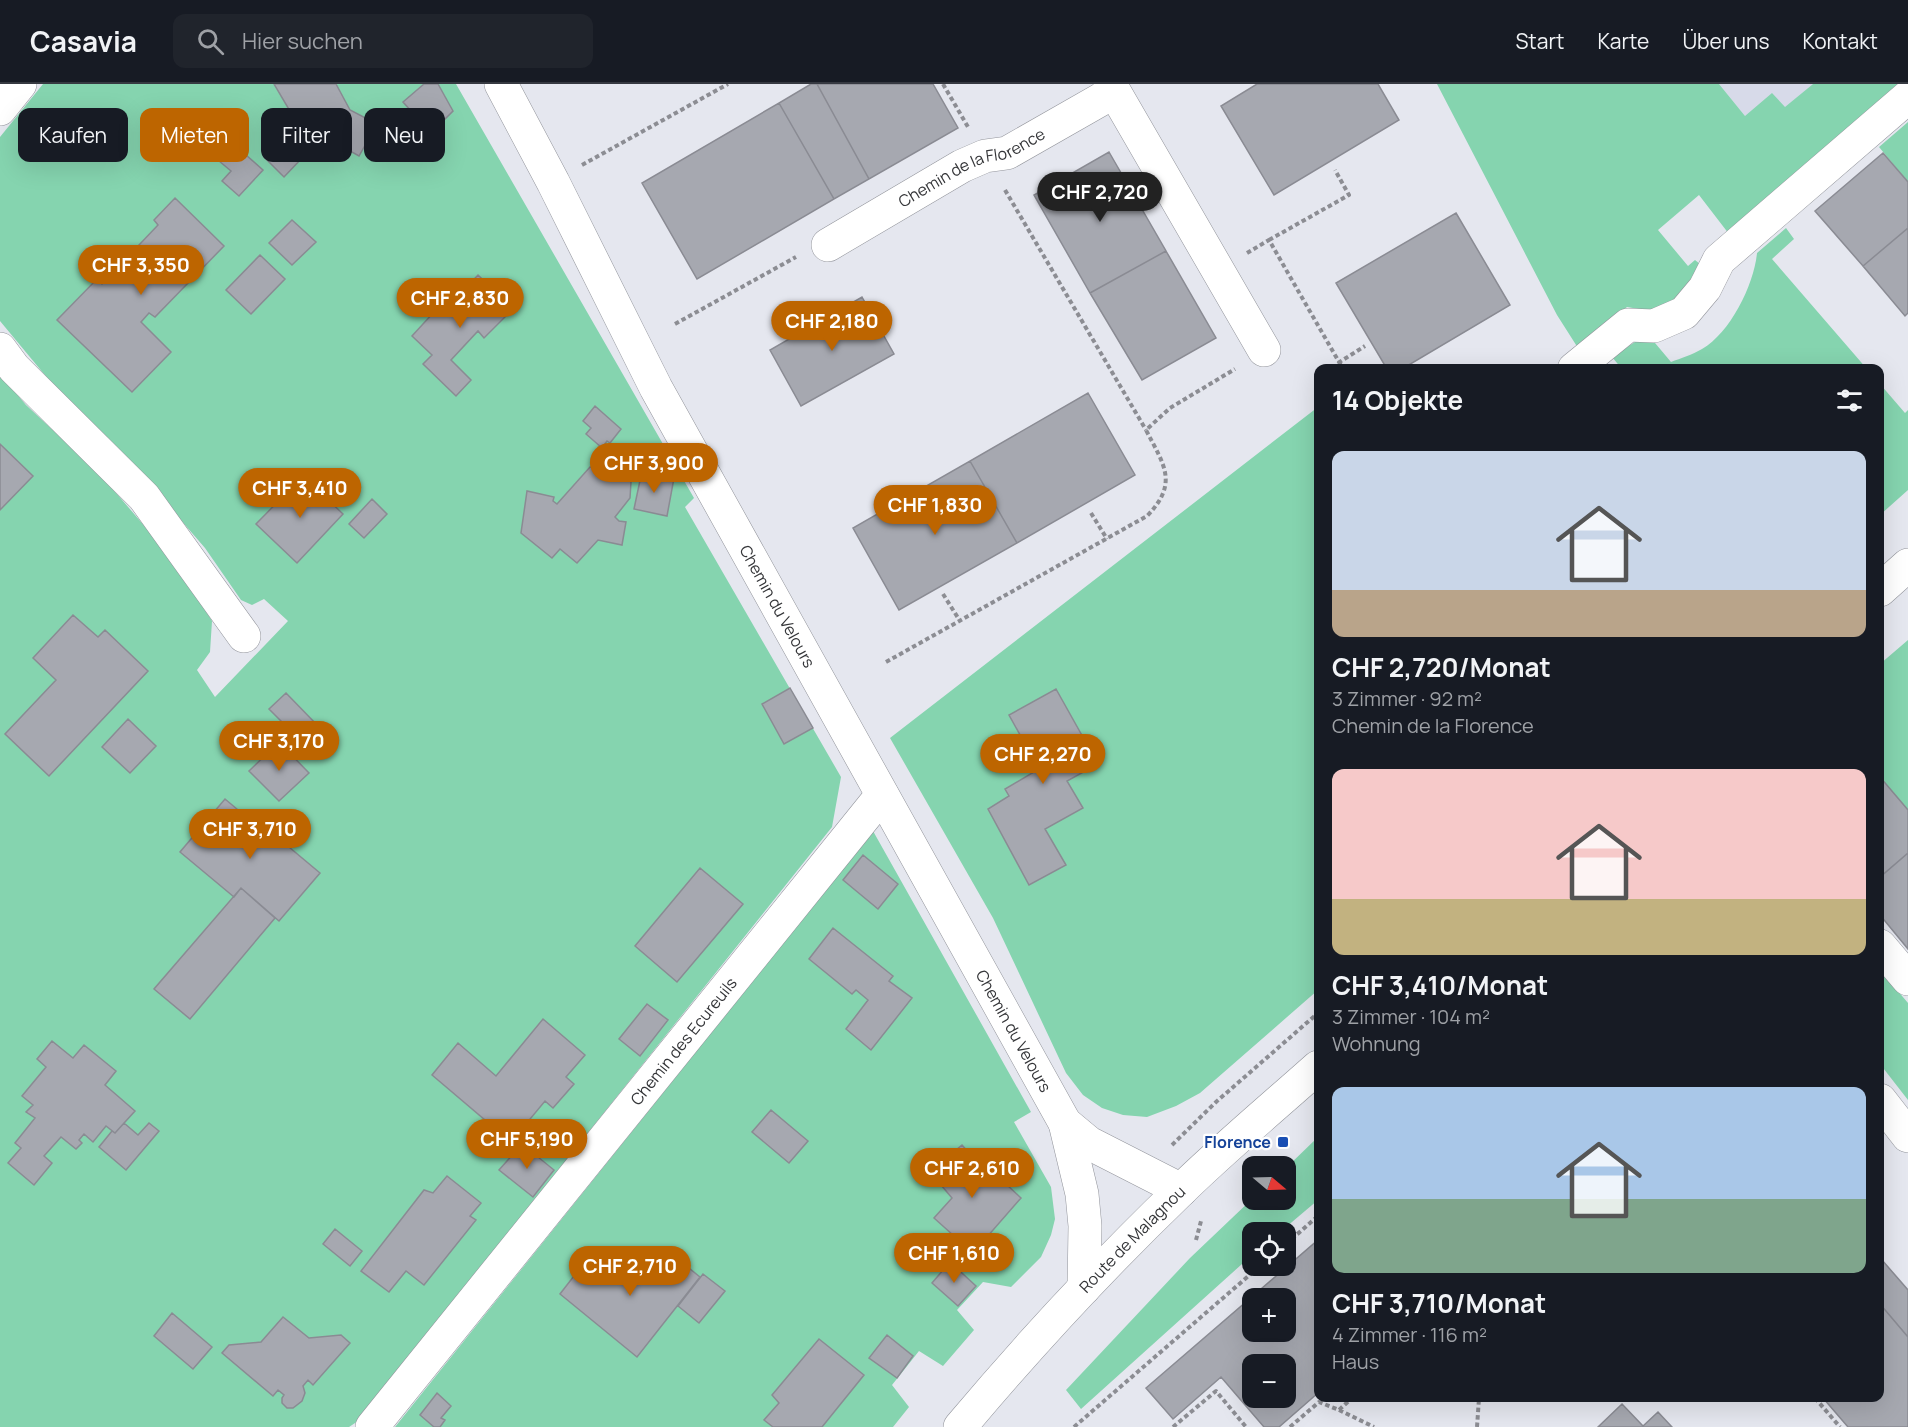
<!DOCTYPE html>
<html lang="de">
<meta charset="utf-8">
<style>
body{margin:0;font-family:Manrope,sans-serif;background:#20242c;color:#f1f3f6;height:100vh;display:flex;flex-direction:column;font-size:22px;white-space:nowrap}
*{box-sizing:border-box;margin:0}
p{font-size:20px;color:#9ea1a6}
.icon{flex:none;width:33px;height:33px;fill:none;stroke:currentColor;stroke-width:2;stroke-linecap:round;stroke-linejoin:round}
.map{position:relative;flex:1;overflow:hidden}
.sheet{position:absolute;left:1314px;top:280px;width:570px;height:1038px;display:flex;flex-direction:column;background:#171b24;border-radius:12px;box-shadow:0 6px 24px #0002}
.sheet>*{flex:none}
.hud{position:absolute;left:18px;top:24px;width:570px;height:54px;display:flex;gap:12px}
.needle{width:39px;rotate:109deg}
.tools{position:absolute;left:1242px;top:1072px;display:grid;gap:12px}
.tools a{display:grid;place-items:center;width:54px;height:54px;border-radius:12px;background:#171b24;box-shadow:0 6px 24px #0002;font-size:30px}
.price{position:absolute;translate:-50% -51px;padding:0 14px;border-radius:21px;background:#bd6500;color:#fff;font-size:20px;line-height:39px;filter:drop-shadow(0 2px 3px #0008)}
.price::after{content:'';position:absolute;left:50%;top:36px;width:18px;height:14px;margin-left:-9px;background:inherit;clip-path:polygon(0 0,100% 0,50% 100%)}
.price.active{background:#222;color:#fff}
ul{padding:0;list-style:none}
li{display:grid;align-content:center;gap:12px;height:318px;padding:0 18px}
li span{display:grid;place-items:center;height:186px;border-radius:12px;color:#555}
li>.icon{margin-inline-start:auto}
span .icon{width:108px;height:108px;fill:#fffc;stroke-width:1}
li b{font-size:26px}
h2{display:flex;justify-content:space-between;align-items:center;height:72px;padding:0 18px;font-size:26px}
.chip{padding:0 21px;border-radius:12px;background:#171b24;box-shadow:0 6px 24px #0002;font-size:21px;line-height:54px}
.chip.active{background:#bd6500;color:#fff}
header{display:flex;align-items:center;gap:36px;box-sizing:border-box;height:84px;padding:0 30px;background:#171b24;border-bottom:2px solid #363941}
header strong{font-size:28px}
nav{display:flex;gap:33px;margin-inline-start:auto;font-size:21px}
.search{width:420px;height:54px;background:#20242c;display:flex;align-items:center;gap:15px;box-sizing:border-box;padding:0 21px;border-radius:12px;color:#9ea1a6;font-size:22px}
.map>svg:first-child{display:block}
.built{fill:#d7dae9}
.green{fill:#85d4af}
.building{fill:#a6a8b0;stroke:#8a8b93;stroke-width:1.5;fill-rule:evenodd}
.lines{fill:none;stroke-linecap:round;stroke-linejoin:round}
.minor-casing{stroke:#92949b;stroke-width:34}
.major-casing{stroke:#92949b;stroke-width:34}
.path{stroke:#8c8d93;stroke-width:4;stroke-dasharray:4.5 3;stroke-linecap:butt}
.minor{stroke:#fff;stroke-width:33}
.major{stroke:#fff;stroke-width:33}
.transit-dot{fill:#1a4fb4;stroke:#fff;stroke-width:2}
.labels{text-anchor:middle;stroke-width:4.5;stroke-linejoin:round;paint-order:stroke}
.street-label{font-size:16px;fill:#343538;stroke:#fff}
.transit-label{font-size:16px;font-weight:bold;fill:#164399;stroke:#fff;text-anchor:end}
</style>
<header>
<strong>Casavia</strong>
<div class="search"><svg class="icon" aria-label="search" viewBox="0 0 24 24"><circle cx="10" cy="10" r="6"/><path d="M15 15l6 6"/></svg>Hier suchen</div>
<nav><a>Start</a><a>Karte</a><a>Über uns</a><a>Kontakt</a></nav>
</header>
<div class="map">
<svg width="1908" height="1343" viewBox="0 0 1908 1343">
<rect width="100%" height="100%" fill="#e5e7ef"/>
<!-- built -->
<path class="built" d="M 1719,0 L 1813,0 L 1785,24 L 1745,32 Z"/>
<!-- green -->
<path class="green" d="M 43,0 L 456,0 L 694,414 L 685,423 L 841,693 L 832,743 L 358,1337 L 349,1343 L 0,1343 L 0,290 L 26,321 L 99,389 L 147,445 L 195,509 L 212,537 L 210,568 L 197,586 L 215,613 L 288,537 L 264,515 L 252,521 L 241,516 L 205,464 L 121,367 L 49,296 L 0,237 L 0,53 Z
M 1437,0 L 1719,0 L 1745,32 L 1772,9 L 1785,23 L 1813,0 L 1904,0 L 1729,150 L 1699,111 L 1658,146 L 1688,182 L 1695,176 L 1700,180 L 1679,215 L 1651,227 L 1627,223 L 1578,264 L 1557,231 Z
M 1908,38 L 1908,98 L 1879,63 Z
M 1786,144 L 1794,155 L 1772,175 L 1867,285 L 1622,285 L 1612,273 L 1638,256 L 1650,253 L 1671,278 C 1681,274 1692,271 1702,265 C 1730,249 1754,201 1757,169 Z
M 1880,300 L 1905,329 L 1908,326 L 1908,406 L 1880,431 Z
M 1318,323 L 1318,906 L 1200,1009 L 1176,1022 L 1147,1033 L 1123,1031 L 1102,1024 L 1083,1011 L 1066,989 L 993,834 L 890,654 Z
M 1908,556 L 1908,726 L 1880,693 L 1880,580 Z
M 873,747 L 1031,1028 L 1014,1038 L 1051,1103 L 1055,1135 L 1051,1151 L 1041,1173 L 1011,1203 L 983,1198 L 957,1226 L 974,1246 L 943,1282 L 919,1267 L 892,1301 L 909,1323 L 893,1343 L 395,1343 Z
M 1880,886 L 1908,919 L 1908,1016 L 1880,980 Z
M 1318,1053 L 1318,1116 L 1279,1149 L 1252,1149 L 1252,1171 L 1081,1325 L 1066,1306 L 1190,1174 L 1252,1115 L 1286,1116 L 1286,1084 Z"/>
<!-- building -->
<path class="building" d="M 274,0 L 336,0 L 350,26 L 377,40 L 359,72 L 323,52 L 284,93 L 264,73 L 297,39 Z
M 424,0 L 438,0 L 453,27 L 431,49 L 403,18 Z
M 811,0 L 817,0 L 869,95 L 834,115 L 779,19 Z
M 817,0 L 933,0 L 958,44 L 869,95 Z
M 1257,0 L 1378,0 L 1399,36 L 1274,111 L 1221,22 Z
M 779,19 L 834,115 L 697,195 L 642,99 Z
M 106,34 L 127,55 L 104,77 L 84,57 Z
M 221,49 L 263,86 L 239,112 L 222,97 L 231,87 L 206,66 Z
M 1109,68 L 1166,167 L 1090,209 L 1034,111 Z
M 1883,69 L 1908,98 L 1908,144 L 1863,182 L 1815,127 Z
M 175,114 L 224,162 L 155,233 L 149,229 L 141,238 L 171,268 L 132,308 L 57,236 L 97,195 L 102,200 L 158,141 L 154,136 Z
M 1456,129 L 1510,221 L 1402,285 L 1387,285 L 1336,199 Z
M 292,136 L 316,158 L 292,181 L 269,159 Z
M 1908,144 L 1908,229 L 1905,232 L 1863,182 Z
M 1166,167 L 1216,254 L 1142,296 L 1090,209 Z
M 260,171 L 285,195 L 251,230 L 226,206 Z
M 478,191 L 513,225 L 484,254 L 478,247 L 451,276 L 471,296 L 456,312 L 423,280 L 432,271 L 412,252 L 456,204 L 461,209 Z
M 862,213 L 894,270 L 801,322 L 770,266 Z
M 1088,309 L 1135,391 L 1017,459 L 970,377 Z
M 595,322 L 621,345 L 610,359 L 607,357 L 602,364 L 586,350 L 591,344 L 583,337 Z
M 0,360 L 33,392 L 0,426 Z
M 970,377 L 1017,459 L 899,526 L 853,444 Z
M 590,383 L 624,390 L 631,398 L 630,414 L 615,433 L 619,437 L 626,438 L 622,461 L 598,456 L 577,479 L 560,465 L 552,474 L 521,449 L 527,407 L 554,413 L 553,417 L 557,420 Z
M 642,387 L 674,394 L 667,432 L 634,425 Z
M 303,392 L 343,430 L 297,479 L 256,440 Z
M 372,415 L 387,430 L 364,454 L 349,440 Z
M 73,531 L 98,553 L 105,546 L 148,587 L 49,692 L 5,650 L 56,596 L 33,574 Z
M 790,604 L 813,644 L 784,660 L 762,620 Z
M 1056,605 L 1098,680 L 1067,697 L 1083,724 L 1045,745 L 1066,781 L 1029,801 L 988,725 L 1009,712 L 1005,705 L 1039,685 L 1009,631 Z
M 286,609 L 318,642 L 301,657 L 269,625 Z
M 128,635 L 156,662 L 130,689 L 102,663 Z
M 316,643 L 329,657 L 314,671 L 301,657 Z
M 279,658 L 309,689 L 279,717 L 249,687 Z
M 1880,693 L 1908,726 L 1908,769 L 1880,793 Z
M 225,715 L 250,736 L 253,733 L 320,789 L 279,837 L 241,804 L 234,813 L 180,768 Z
M 1908,769 L 1908,865 L 1880,831 L 1880,793 Z
M 863,771 L 898,800 L 878,825 L 843,796 Z
M 700,784 L 743,820 L 677,898 L 635,862 Z
M 241,804 L 275,834 L 190,935 L 154,905 Z
M 833,844 L 893,892 L 889,897 L 912,914 L 871,966 L 846,945 L 868,916 L 856,906 L 852,910 L 809,875 Z
M 647,920 L 668,936 L 640,972 L 619,955 Z
M 543,935 L 585,971 L 566,993 L 574,1000 L 553,1024 L 545,1017 L 511,1058 L 432,991 L 458,959 L 496,992 Z
M 52,957 L 73,974 L 84,961 L 116,987 L 105,1001 L 135,1027 L 115,1049 L 106,1042 L 93,1058 L 84,1050 L 79,1056 L 82,1059 L 76,1065 L 61,1053 L 44,1072 L 52,1079 L 34,1101 L 8,1079 L 21,1064 L 15,1059 L 35,1034 L 26,1028 L 33,1021 L 22,1012 L 46,983 L 37,975 Z
M 771,1026 L 808,1057 L 789,1079 L 752,1048 Z
M 124,1039 L 138,1051 L 149,1039 L 159,1047 L 126,1086 L 99,1063 L 112,1047 L 115,1049 Z
M 522,1060 L 554,1086 L 533,1113 L 499,1086 Z
M 962,1061 L 983,1085 L 987,1082 L 1021,1114 L 973,1169 L 934,1134 L 952,1114 L 930,1088 Z
M 447,1092 L 481,1119 L 470,1132 L 476,1136 L 424,1201 L 406,1187 L 389,1208 L 361,1187 L 424,1106 L 433,1109 Z
M 335,1145 L 362,1167 L 350,1182 L 323,1160 Z
M 1318,1156 L 1318,1309 L 1279,1343 L 1264,1343 L 1221,1293 L 1173,1335 L 1146,1304 ZM 1252,1215 L 1286,1215 L 1286,1248 L 1252,1248 ZM 1252,1281 L 1286,1281 L 1286,1314 L 1252,1314 Z
M 664,1164 L 700,1193 L 637,1273 L 560,1210 L 595,1165 L 637,1198 Z
M 1882,1176 L 1908,1206 L 1908,1253 L 1880,1220 L 1880,1178 Z
M 950,1178 L 976,1202 L 958,1222 L 932,1199 Z
M 703,1190 L 725,1207 L 699,1239 L 678,1222 Z
M 1880,1220 L 1908,1253 L 1908,1343 L 1848,1343 L 1823,1314 L 1880,1314 Z
M 172,1229 L 212,1263 L 193,1285 L 154,1252 Z
M 283,1233 L 309,1254 L 341,1251 L 350,1259 L 313,1301 L 308,1296 L 303,1302 L 305,1309 L 302,1317 L 293,1324 L 287,1324 L 282,1319 L 282,1314 L 284,1311 L 278,1306 L 273,1312 L 222,1269 L 229,1261 L 261,1258 Z
M 887,1251 L 913,1272 L 897,1294 L 869,1274 Z
M 819,1255 L 864,1291 L 822,1343 L 773,1343 L 764,1336 L 779,1319 L 772,1311 Z
M 437,1309 L 451,1322 L 441,1334 L 445,1336 L 440,1343 L 434,1343 L 420,1331 Z
M 1622,1320 L 1643,1342 L 1658,1328 L 1672,1343 L 1598,1343 Z"/>
<g class="lines">
<!-- minor casing -->
<g class="minor-casing">
<g id="minor">
<path id="s1" d="M 501,0 L 553,98 L 656,304 L 1065,1039 L 1082,1110 L 1085,1142 L 1084,1204"/>
<path d="M 1110,0 L 1264,266"/>
<path d="M 0,25 L 20,0"/>
<path id="s2" d="M 828,161 L 962,82 L 985,72 L 1007,69 L 1114,8"/>
<path d="M 0,265 L 14,284 L 144,413 L 244,552"/>
<path d="M 1574,285 L 1628,241 L 1654,242 L 1684,229 L 1705,204 L 1719,176 L 1908,13"/>
<path d="M 1880,862 L 1908,895"/>
<path d="M 1880,1016 L 1908,1052"/>
<path d="M 1065,1039 L 1089,1059 L 1181,1106"/>
<path id="s3" d="M 372,1343 L 882,711"/>
</g>
</g>
<!-- major casing -->
<g class="major-casing">
<g id="major">
<path d="M 1880,506 L 1908,481"/>
<path id="s4" d="M 960,1343 C 1029,1261 1102,1182 1180,1107 C 1224,1064 1272,1024 1318,983"/>
</g>
</g>
<!-- path -->
<path class="path" d="M 943,0 L 968,43
M 582,81 L 728,0
M 1005,106 L 1146,346
M 1269,156 L 1349,111 L 1335,86
M 1247,169 L 1269,156 L 1343,285
M 675,240 L 796,173
M 1338,279 L 1365,262
M 1091,429 L 1107,455
M 943,510 L 960,537
M 886,578 L 1147,432 C 1179,399 1164,381 1146,346 L 1170,324 L 1235,285
M 1172,1061 L 1216,1018 L 1318,929
M 1196,1156 L 1201,1137
M 1286,1160 L 1318,1132
M 1815,1314 L 1840,1343
M 1339,1326 L 1374,1343
M 1074,1343 L 1260,1182
M 1173,1343 L 1216,1307 L 1246,1343
M 1290,1343 L 1319,1318 L 1339,1326 L 1352,1314
M 1477,1343 L 1479,1314"/>
<!-- minor -->
<use href="#minor" class="minor"/>
<!-- major -->
<use href="#major" class="major"/>
</g>
<!-- markers -->
<rect class="transit-dot" x="1277" y="1052" width="12" height="12" rx="3"/>
<g class="labels">
<!-- street labels -->
<g class="street-label">
<text dy="6" stroke="none"><textPath href="#s2" startOffset="164">Chemin de la Florence</textPath></text>
<text dy="6" stroke="none"><textPath href="#s1" startOffset="591">Chemin du Velours</textPath></text>
<text dy="6" stroke="none"><textPath href="#s1" startOffset="1077">Chemin du Velours</textPath></text>
<text dy="6" stroke="none"><textPath href="#s3" startOffset="496">Chemin des Ecureuils</textPath></text>
<text dy="6" stroke="none"><textPath href="#s4" startOffset="255">Route de Malagnou</textPath></text>
</g>
<!-- transit labels -->
<g class="transit-label">
<text x="1271" y="1064">Florence</text>
</g>
</g>
</svg>
<div class="tools">
<a><svg class="needle" viewBox="-14 -14 28 28"><path d="M0-13l5 13h-10z" fill="#e53935"/><path d="M0 13l5-13h-10z" fill="#9ea1a6"/></svg></a>
<a><svg class="icon" aria-label="locate" viewBox="0 0 24 24"><circle cx="12" cy="12" r="6"/><path d="M12 2v4M12 18v4M2 12h4M18 12h4"/></svg></a>
<a>+</a>
<a>−</a>
</div>
<b class="price active" style="left:1100px;top:139px">CHF 2,720</b>
<b class="price" style="left:141px;top:212px">CHF 3,350</b>
<b class="price" style="left:460px;top:245px">CHF 2,830</b>
<b class="price" style="left:832px;top:268px">CHF 2,180</b>
<b class="price" style="left:654px;top:410px">CHF 3,900</b>
<b class="price" style="left:300px;top:435px">CHF 3,410</b>
<b class="price" style="left:935px;top:452px">CHF 1,830</b>
<b class="price" style="left:279px;top:688px">CHF 3,170</b>
<b class="price" style="left:1043px;top:701px">CHF 2,270</b>
<b class="price" style="left:250px;top:776px">CHF 3,710</b>
<b class="price" style="left:527px;top:1086px">CHF 5,190</b>
<b class="price" style="left:972px;top:1115px">CHF 2,610</b>
<b class="price" style="left:954px;top:1200px">CHF 1,610</b>
<b class="price" style="left:630px;top:1213px">CHF 2,710</b>
<div class="hud">
<a class="chip">Kaufen</a>
<a class="chip active">Mieten</a>
<a class="chip">Filter</a>
<a class="chip">Neu</a>
</div>
<section class="sheet">
<h2>14 Objekte<svg class="icon" aria-label="filters" viewBox="0 0 24 24"><path d="M4 7h16M4 17h16"/><circle cx="9" cy="7" r="2"/><circle cx="15" cy="17" r="2"/></svg></h2>
<ul>
<li><span style="background:linear-gradient(#c9d6e8 75%,#b9a48a 0)"><svg class="icon" aria-label="home" viewBox="0 0 24 24"><path d="M3 11l9-7 9 7M6 9v11h12V9"/></svg></span><div><b>CHF 2,720/Monat</b><p>3 Zimmer · 92 m²</p><p>Chemin de la Florence</p></div></li>
<li><span style="background:linear-gradient(#f6c9c9 70%,#c2b280 0)"><svg class="icon" aria-label="home" viewBox="0 0 24 24"><path d="M3 11l9-7 9 7M6 9v11h12V9"/></svg></span><div><b>CHF 3,410/Monat</b><p>3 Zimmer · 104 m²</p><p>Wohnung</p></div></li>
<li><span style="background:linear-gradient(#a9c7e8 60%,#7fa58c 0)"><svg class="icon" aria-label="home" viewBox="0 0 24 24"><path d="M3 11l9-7 9 7M6 9v11h12V9"/></svg></span><div><b>CHF 3,710/Monat</b><p>4 Zimmer · 116 m²</p><p>Haus</p></div></li>
</ul>
</section>
</div>
